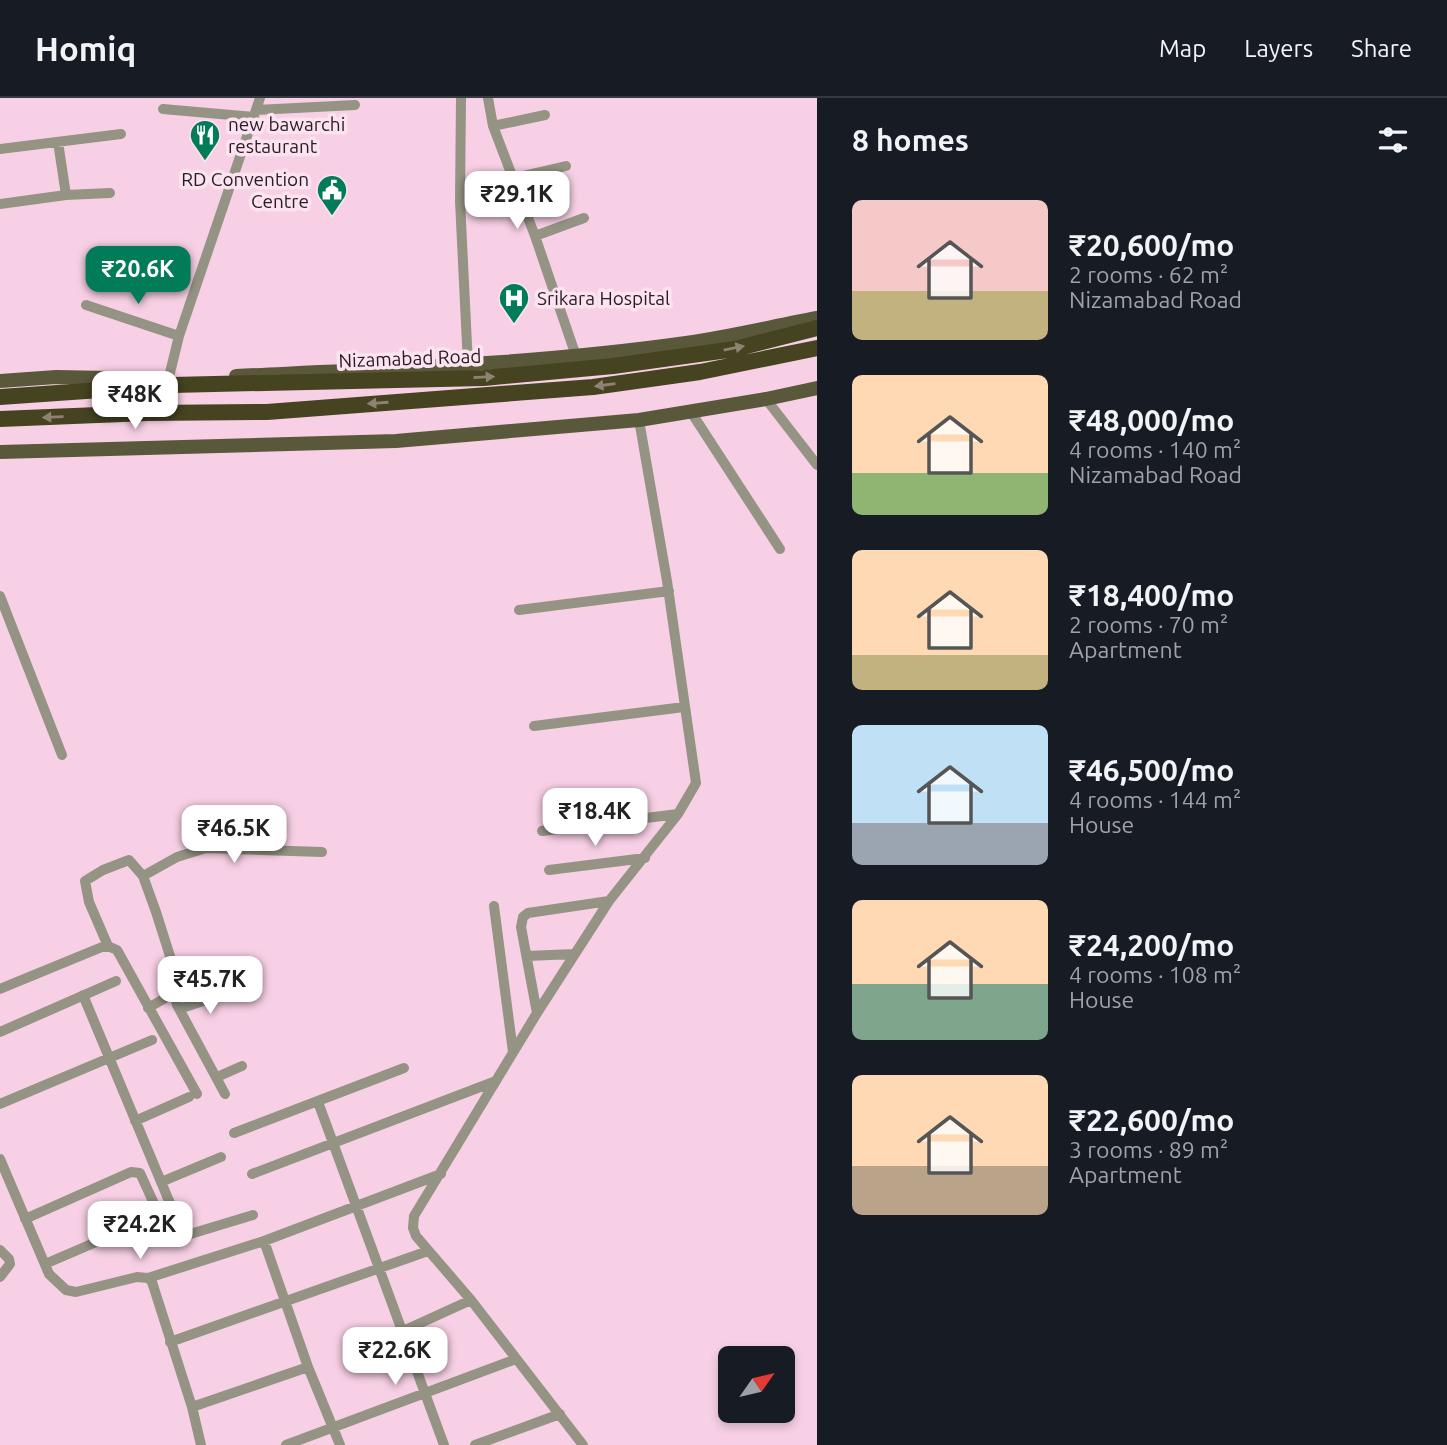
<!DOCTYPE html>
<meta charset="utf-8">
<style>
body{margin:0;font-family:Ubuntu,sans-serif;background:#20242c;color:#f1f3f6;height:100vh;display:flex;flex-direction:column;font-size:26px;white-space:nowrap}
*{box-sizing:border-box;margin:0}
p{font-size:23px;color:#9ea1a6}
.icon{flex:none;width:38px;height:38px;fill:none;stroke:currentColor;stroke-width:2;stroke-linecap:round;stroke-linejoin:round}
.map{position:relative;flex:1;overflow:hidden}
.details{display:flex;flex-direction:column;background:#171b24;width:630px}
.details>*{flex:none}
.needle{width:46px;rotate:56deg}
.controls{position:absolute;left:718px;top:1248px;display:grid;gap:14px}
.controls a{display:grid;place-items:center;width:77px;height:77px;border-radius:10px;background:#171b24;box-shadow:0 4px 10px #0003;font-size:35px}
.price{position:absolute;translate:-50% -60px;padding:0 16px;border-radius:14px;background:#fff;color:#222;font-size:23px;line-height:46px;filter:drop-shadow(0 2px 4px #0008)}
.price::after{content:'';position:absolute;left:50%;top:42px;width:21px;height:16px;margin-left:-10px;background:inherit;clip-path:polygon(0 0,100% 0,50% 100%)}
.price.active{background:#027b58;color:#fff}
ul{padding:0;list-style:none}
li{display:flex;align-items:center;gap:21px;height:175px;padding:0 35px}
li span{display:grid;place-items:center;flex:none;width:196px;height:140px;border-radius:10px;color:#555}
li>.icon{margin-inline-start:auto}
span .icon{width:84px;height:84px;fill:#fffc;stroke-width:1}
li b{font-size:30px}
h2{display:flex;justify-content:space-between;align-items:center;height:84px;padding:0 35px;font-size:30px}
header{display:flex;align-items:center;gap:42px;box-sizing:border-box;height:98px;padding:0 35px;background:#171b24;border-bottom:2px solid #363941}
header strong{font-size:33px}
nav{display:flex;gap:38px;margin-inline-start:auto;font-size:24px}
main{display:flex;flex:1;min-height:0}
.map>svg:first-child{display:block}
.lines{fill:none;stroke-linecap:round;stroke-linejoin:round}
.minor{stroke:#959484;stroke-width:10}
.major{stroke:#5a583b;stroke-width:14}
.highway{stroke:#464321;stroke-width:16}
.oneway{fill:#8e8373}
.labels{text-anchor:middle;stroke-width:7;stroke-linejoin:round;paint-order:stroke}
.poi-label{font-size:19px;fill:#2a1c24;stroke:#fbe3ef;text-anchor:start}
.street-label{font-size:19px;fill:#2a1c24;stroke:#fbe3ef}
</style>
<header>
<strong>Homiq</strong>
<nav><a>Map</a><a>Layers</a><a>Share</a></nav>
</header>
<main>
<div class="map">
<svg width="817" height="1347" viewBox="0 0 817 1347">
<rect width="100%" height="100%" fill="#f8d0e5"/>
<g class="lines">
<!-- minor -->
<path class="minor" d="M 461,0 L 460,103 L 468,267
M 488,0 L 493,28 L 535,138 L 576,258
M 163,11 L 254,19
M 256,12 L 355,7
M 493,28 L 545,17
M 58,44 L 66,97
M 0,51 L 121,36
M 514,80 L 566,68
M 0,106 L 66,97 L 110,95
M 535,138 L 584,120
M 86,207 L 179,238
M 167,287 L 179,238 L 260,0
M 766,301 L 817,367
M 691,314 L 780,451
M 0,498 L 62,657
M 519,512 L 669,493
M 534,628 L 684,609
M 542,733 L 678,716
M 549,772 L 645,760
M 143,778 L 177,759 L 206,750 L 322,754
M 494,808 L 513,954
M 108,848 L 89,804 L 85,783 L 103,772 L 129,762 L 143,778 L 156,814 L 177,880 L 174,895 L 177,907 L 225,996
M 527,858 L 575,856
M 0,891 L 102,849 L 110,849 L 117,852 L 197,996
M 83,897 L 182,1134 L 187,1137 L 253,1117
M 148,910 L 174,895
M 179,911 L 230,894
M 537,915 L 521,829 L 523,819 L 528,815 L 609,803
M 0,934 L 116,883
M 217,979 L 242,968
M 318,1004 L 444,1347
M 0,1006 L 152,942
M 135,1023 L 189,999
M 234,1035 L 404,970
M 0,1061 L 49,1176 L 66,1192 L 76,1194 L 137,1179 L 148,1180 L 152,1184 L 192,1309 L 201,1347
M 252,1076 L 496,983
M 161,1084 L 221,1059
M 25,1121 L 131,1074 L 140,1075 L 156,1110 L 152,1120 L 45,1166
M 264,1143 L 308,1269 L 340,1347
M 0,1152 L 9,1161 L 10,1166 L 0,1179
M 148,1180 L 264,1143 L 441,1076
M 403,1233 L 471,1202
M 170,1244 L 428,1153
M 192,1309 L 308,1269
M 286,1347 L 516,1261
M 475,1347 L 560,1316
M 583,1347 L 471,1202 L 416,1138 L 413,1130 L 414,1118 L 537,915 L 609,803 L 678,716 L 696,685 L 667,483 L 639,322"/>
<!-- major -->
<path class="major" d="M 236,278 C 386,271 537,266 686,245 C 730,239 774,228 817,220
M 0,283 L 56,279 L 166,281
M 0,354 L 396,343 L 639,322 L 766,301 L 817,290"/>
<!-- highway -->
<path class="highway" d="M 0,299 L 172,287 L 484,280 L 613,268 L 735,251 L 817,230
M 0,321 L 147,315 L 267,314 L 593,289 L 700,274 L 817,250"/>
</g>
<!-- one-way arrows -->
<defs><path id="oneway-solid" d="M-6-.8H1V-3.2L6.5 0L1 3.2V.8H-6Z" transform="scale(1.75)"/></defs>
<g class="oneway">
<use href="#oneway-solid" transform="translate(734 250) rotate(-11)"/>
<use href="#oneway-solid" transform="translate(484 279) rotate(-3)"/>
<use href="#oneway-solid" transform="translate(605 287) rotate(172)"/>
<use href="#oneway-solid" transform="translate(378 305) rotate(176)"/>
<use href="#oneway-solid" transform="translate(53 319) rotate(178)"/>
</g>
<!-- icons -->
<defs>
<g id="restaurant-pin" transform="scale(1.575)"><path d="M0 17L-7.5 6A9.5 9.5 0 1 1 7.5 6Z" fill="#027b58" stroke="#fbe3ef"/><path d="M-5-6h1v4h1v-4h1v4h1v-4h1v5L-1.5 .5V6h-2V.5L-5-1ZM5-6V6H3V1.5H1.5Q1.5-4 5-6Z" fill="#fff"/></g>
<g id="civic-pin" transform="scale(1.575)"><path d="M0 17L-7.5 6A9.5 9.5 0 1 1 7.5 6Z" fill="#027b58" stroke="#fbe3ef"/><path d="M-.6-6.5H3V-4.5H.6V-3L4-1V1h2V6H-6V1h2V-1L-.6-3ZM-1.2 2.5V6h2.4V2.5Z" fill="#fff"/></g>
<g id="hospital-pin" transform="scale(1.575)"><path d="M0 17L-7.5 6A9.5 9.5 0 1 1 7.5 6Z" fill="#027b58" stroke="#fbe3ef"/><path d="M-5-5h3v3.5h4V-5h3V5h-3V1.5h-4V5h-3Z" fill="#fff"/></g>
</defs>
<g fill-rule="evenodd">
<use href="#restaurant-pin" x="205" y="37"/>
<use href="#civic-pin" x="332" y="92"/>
<use href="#hospital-pin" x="514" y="200"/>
</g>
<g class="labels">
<!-- poi labels -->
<g class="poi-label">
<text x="228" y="33">new bawarchi<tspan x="228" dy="22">restaurant</tspan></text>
<text x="309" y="88" text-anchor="end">RD Convention<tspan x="309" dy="22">Centre</tspan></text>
<text x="537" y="207">Srikara Hospital</text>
</g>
<!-- street labels -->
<g class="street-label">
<text transform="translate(410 260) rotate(-2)" y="7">Nizamabad Road</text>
</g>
</g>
</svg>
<div class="controls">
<a><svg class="needle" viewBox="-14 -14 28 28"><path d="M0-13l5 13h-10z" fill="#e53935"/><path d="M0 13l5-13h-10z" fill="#9ea1a6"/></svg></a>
</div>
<b class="price" style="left:517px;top:133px">₹29.1K</b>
<b class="price active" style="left:138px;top:208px">₹20.6K</b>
<b class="price" style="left:135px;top:333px">₹48K</b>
<b class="price" style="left:595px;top:750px">₹18.4K</b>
<b class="price" style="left:234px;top:767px">₹46.5K</b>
<b class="price" style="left:210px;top:918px">₹45.7K</b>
<b class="price" style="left:140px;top:1163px">₹24.2K</b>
<b class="price" style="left:395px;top:1289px">₹22.6K</b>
</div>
<section class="details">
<h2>8 homes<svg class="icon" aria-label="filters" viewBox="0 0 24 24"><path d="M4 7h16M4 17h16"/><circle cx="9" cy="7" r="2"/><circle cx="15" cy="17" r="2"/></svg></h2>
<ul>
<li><span style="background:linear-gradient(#f6c9c9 65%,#c2b280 0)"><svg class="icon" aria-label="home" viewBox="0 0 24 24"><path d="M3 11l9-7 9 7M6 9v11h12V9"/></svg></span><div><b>₹20,600/mo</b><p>2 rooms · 62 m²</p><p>Nizamabad Road</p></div></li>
<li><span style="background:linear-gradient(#ffd9b3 70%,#8fb573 0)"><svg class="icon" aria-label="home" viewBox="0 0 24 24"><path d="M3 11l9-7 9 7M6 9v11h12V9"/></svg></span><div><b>₹48,000/mo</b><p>4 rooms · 140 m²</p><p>Nizamabad Road</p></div></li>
<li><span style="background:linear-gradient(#ffd9b3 75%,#c2b280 0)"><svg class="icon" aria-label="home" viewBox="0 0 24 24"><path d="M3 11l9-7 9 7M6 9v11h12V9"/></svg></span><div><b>₹18,400/mo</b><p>2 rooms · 70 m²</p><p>Apartment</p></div></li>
<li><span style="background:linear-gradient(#bfe0f5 70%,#9aa5b1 0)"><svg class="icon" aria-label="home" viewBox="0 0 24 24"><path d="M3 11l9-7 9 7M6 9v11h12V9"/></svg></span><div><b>₹46,500/mo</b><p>4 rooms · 144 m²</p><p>House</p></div></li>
<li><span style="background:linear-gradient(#ffd9b3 60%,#7fa58c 0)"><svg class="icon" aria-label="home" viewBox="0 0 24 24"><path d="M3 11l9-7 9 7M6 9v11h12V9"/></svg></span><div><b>₹24,200/mo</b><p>4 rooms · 108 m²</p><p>House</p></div></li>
<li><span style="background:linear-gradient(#ffd9b3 65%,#b9a48a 0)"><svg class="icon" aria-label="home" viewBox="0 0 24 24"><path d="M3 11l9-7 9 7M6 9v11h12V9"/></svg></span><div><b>₹22,600/mo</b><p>3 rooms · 89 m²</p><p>Apartment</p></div></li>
</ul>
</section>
</main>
